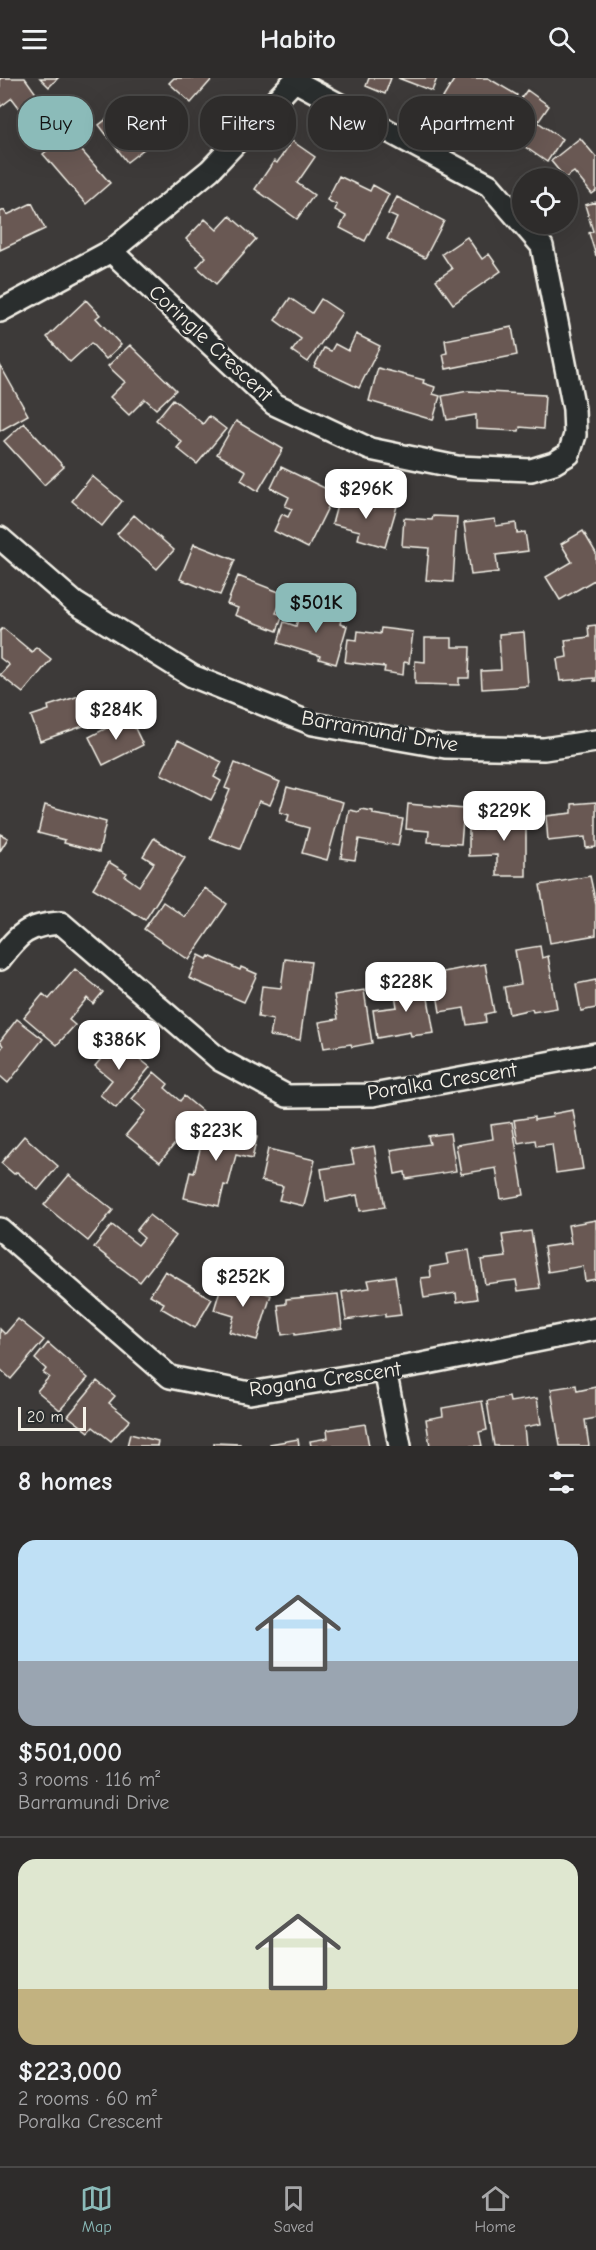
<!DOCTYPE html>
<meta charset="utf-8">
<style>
body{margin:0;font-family:"Comic Neue",sans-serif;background:#3a3837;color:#f1f3f6;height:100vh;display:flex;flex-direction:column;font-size:22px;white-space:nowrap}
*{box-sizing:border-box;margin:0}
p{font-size:20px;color:#a7a7a9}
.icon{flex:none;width:33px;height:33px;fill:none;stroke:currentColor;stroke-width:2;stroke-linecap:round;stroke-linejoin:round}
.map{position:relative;height:1368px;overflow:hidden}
.sheet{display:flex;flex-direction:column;background:#2e2c2b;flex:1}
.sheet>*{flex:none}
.banner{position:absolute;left:18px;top:18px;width:561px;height:54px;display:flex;gap:12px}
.controls{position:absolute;left:512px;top:90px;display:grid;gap:12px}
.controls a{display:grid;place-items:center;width:66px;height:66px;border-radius:50%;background:#2e2c2b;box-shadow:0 6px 24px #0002,0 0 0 2px #494847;font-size:30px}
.scale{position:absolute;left:18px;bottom:15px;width:68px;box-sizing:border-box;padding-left:6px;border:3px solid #f4f1e8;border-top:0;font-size:16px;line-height:21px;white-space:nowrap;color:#f4f1e8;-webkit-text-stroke:4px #2a2d2e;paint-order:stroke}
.price{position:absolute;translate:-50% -51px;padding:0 14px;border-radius:12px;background:#fff;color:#222;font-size:20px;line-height:39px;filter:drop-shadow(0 2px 3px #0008)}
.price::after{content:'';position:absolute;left:50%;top:36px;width:18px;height:14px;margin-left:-9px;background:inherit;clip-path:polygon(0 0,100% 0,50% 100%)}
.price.active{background:#8bbbb9;color:#111}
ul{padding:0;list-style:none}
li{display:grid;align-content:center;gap:12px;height:318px;padding:0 18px}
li+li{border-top:2px solid #494847}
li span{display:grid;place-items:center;height:186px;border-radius:18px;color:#555}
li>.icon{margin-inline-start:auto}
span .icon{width:108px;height:108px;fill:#fffc;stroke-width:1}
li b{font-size:26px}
h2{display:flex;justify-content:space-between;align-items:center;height:72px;padding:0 18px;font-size:26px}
.tag{padding:0 21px;border-radius:24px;background:#2e2c2b;box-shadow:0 6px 24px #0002,0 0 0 2px #494847;font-size:21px;line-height:54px}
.tag.active{background:#8bbbb9;color:#111}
header{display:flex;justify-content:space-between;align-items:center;height:78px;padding:0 18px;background:#2e2c2b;font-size:27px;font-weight:800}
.menu{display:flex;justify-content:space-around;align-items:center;height:84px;border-top:2px solid #494847;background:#2e2c2b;font-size:16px;color:#a7a7a9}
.menu a{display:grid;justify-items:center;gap:3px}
.menu .active{color:#8bbbb9}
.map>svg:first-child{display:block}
.building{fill:#695852;stroke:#f4f1e8;stroke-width:1.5}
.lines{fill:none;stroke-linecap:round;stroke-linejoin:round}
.minor-casing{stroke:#f4f1e8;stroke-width:26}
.minor{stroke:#2a2d2e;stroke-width:21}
.labels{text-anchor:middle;stroke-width:6;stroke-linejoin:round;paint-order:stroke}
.street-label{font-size:21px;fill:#f4f1e8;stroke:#2a2d2e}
</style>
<header><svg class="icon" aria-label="menu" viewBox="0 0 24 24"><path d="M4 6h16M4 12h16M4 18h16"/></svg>Habito<svg class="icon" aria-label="search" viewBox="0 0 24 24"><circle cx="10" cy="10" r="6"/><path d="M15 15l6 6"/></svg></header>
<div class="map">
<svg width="596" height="1368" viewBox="0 0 596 1368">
<rect width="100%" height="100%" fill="#3d3a39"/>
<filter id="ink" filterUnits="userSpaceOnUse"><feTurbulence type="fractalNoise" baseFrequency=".0167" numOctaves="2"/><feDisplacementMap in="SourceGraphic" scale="12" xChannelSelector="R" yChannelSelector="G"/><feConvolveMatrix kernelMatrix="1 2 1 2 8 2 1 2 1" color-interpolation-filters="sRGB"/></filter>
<g filter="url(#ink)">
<!-- building -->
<path class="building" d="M 0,0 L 25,0 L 42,24 L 24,36 L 12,20 L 0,29 Z
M 40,0 L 58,0 L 49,9 Z
M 174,0 L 213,0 L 191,25 L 169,5 Z
M 369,0 L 391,0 L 385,16 L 366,8 Z
M 398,0 L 437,0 L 432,13 Z
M 455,0 L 488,0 L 517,17 L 494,55 L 441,23 Z
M 527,12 L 549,28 L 538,44 L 562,61 L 547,84 L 515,62 L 512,67 L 496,56 Z
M 154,27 L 171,50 L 127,84 L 99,47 L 121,30 L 131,45 Z
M 67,56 L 110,105 L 86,126 L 43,76 Z
M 580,60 L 596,79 L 596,113 L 592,116 L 574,94 L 565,100 L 551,83 Z
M 292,63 L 315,79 L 297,105 L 314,117 L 297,141 L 255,111 L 274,83 L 277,85 Z
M 339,98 L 370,113 L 373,107 L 389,116 L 365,163 L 340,150 L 346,138 L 335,132 L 337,127 L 327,122 Z
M 397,119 L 444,143 L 425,180 L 387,161 L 397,140 L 388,136 Z
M 596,124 L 596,178 L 589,155 L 593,153 L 585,127 Z
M 32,125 L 45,151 L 0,172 L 0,134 L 4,132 L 7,137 Z
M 230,138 L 256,161 L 216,206 L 197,189 L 206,179 L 186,161 L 205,141 L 217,152 Z
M 467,159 L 482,181 L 489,176 L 501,193 L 453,226 L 436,202 L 452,191 L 442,176 Z
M 290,220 L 312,235 L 321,221 L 342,235 L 308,284 L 292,273 L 301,261 L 275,242 Z
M 86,222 L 100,237 L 96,240 L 121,267 L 106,281 L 91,265 L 70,284 L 47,259 Z
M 512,249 L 517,277 L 446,291 L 443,276 L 447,275 L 445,262 Z
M 356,256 L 380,268 L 359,310 L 314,289 L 324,270 L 331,273 L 335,266 L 348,273 Z
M 130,267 L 176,312 L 156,331 L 145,321 L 129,337 L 110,319 L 125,304 L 108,288 Z
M 0,287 L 28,337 L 0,353 Z
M 378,290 L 424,302 L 423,305 L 435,309 L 433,316 L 440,318 L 433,342 L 369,323 Z
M 468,313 L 545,317 L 543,351 L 520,349 L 519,353 L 476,351 L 476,337 L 447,342 L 442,318 Z
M 173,321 L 203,346 L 209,338 L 226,351 L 197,386 L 177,370 L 182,364 L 156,342 Z
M 236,343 L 283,371 L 258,413 L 241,402 L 246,393 L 217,376 Z
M 24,345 L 64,389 L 44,407 L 4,363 Z
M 281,389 L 335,415 L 308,470 L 274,453 L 282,436 L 288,439 L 292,431 L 285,428 L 289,419 L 271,410 Z
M 92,398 L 122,423 L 102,448 L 72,423 Z
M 339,420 L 371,429 L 373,422 L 397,428 L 385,469 L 358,461 L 360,453 L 332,446 Z
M 134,437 L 174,472 L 157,491 L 117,456 Z
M 433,438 L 457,439 L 453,504 L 426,502 L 429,470 L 402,468 L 404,440 L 432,442 Z
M 495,441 L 496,448 L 516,445 L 517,455 L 525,454 L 528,473 L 496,477 L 498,494 L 471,497 L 464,445 Z
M 583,453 L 596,475 L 596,501 L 560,522 L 546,499 L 572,484 L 561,466 Z
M 194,466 L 235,482 L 220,517 L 180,501 Z
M 238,498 L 284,516 L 276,535 L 283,537 L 277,553 L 235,537 L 238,530 L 227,526 Z
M 303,526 L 342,538 L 340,546 L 347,548 L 336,586 L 319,581 L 320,578 L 278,565 L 284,544 L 296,548 Z
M 596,547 L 596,603 L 594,603 L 594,600 L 560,603 L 557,581 L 567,579 L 565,562 L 589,559 L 588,548 Z
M 3,550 L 32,574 L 36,569 L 51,581 L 23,615 L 0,597 L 9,587 L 0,580 L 0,553 Z
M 381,550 L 413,554 L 409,585 L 404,584 L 403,597 L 384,594 L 385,589 L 345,584 L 348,561 L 357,562 L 358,553 L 380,556 Z
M 524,554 L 528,608 L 482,611 L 481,593 L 501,592 L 499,556 Z
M 425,560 L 452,560 L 452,569 L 470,569 L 469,600 L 459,600 L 459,607 L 415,606 L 415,583 L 425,584 Z
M 79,618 L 89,646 L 40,663 L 31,638 L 49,632 L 48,628 Z
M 126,640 L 128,644 L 131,642 L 143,667 L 103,687 L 89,659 Z
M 178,662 L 222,684 L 214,699 L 221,703 L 211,722 L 161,696 Z
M 235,685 L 280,704 L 270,727 L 259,723 L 240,771 L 210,760 L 230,712 L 225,710 Z
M 287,709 L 343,724 L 327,782 L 302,775 L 309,750 L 287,744 L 289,737 L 280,734 Z
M 596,724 L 596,769 L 586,770 L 585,759 L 548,763 L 546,738 L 572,735 L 572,726 Z
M 408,726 L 464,731 L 461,766 L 428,764 L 429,753 L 406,751 Z
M 45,727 L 106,744 L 99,774 L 64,765 L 65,762 L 38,755 Z
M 526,729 L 526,798 L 497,798 L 497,777 L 469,778 L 469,751 L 498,751 L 498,730 Z
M 360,731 L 373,733 L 373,736 L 403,741 L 398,768 L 359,761 L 355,782 L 341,780 L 349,732 L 359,734 Z
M 0,756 L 8,760 L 0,773 Z
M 154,760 L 185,780 L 145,842 L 93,810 L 109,784 L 127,795 L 125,798 L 139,808 L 154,785 L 143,778 Z
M 590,798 L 596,826 L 596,857 L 550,865 L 540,807 Z
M 205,810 L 227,826 L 189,882 L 144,851 L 163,824 L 185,839 Z
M 540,868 L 542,880 L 548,878 L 557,930 L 533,934 L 532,931 L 509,936 L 504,909 L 521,906 L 515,872 Z
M 199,877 L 207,881 L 209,878 L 240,892 L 241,889 L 257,896 L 244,924 L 189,900 Z
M 285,881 L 311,884 L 300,962 L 270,958 L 273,942 L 258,939 L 262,908 L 281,910 Z
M 485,886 L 494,934 L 485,936 L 486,944 L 467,947 L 464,930 L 440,934 L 435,903 L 444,902 L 443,894 Z
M 75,891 L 103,914 L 93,926 L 87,920 L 69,942 L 75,947 L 57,967 L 24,939 L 43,916 L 49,921 Z
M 596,902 L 596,930 L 581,933 L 576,906 Z
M 425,903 L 434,955 L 411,958 L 410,954 L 377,960 L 373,932 L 397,929 L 394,909 Z
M 364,912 L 372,965 L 352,969 L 351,966 L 324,970 L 319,944 L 338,941 L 334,917 Z
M 17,941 L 43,961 L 8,1005 L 0,998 L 0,972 L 3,968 L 0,963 Z
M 103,956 L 129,977 L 131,974 L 150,989 L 116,1030 L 100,1017 L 112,1002 L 95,988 L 105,976 L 94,967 Z
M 154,994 L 168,1006 L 165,1010 L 180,1023 L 184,1018 L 202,1033 L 160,1084 L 126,1057 L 146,1033 L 132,1021 Z
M 573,1032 L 583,1091 L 556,1095 L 552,1066 L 536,1068 L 535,1062 L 518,1065 L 514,1042 L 534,1039 L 534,1042 L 553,1039 L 552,1036 Z
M 203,1041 L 221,1045 L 219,1053 L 235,1057 L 236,1054 L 257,1059 L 252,1081 L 236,1077 L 228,1108 L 224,1107 L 219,1128 L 184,1120 L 190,1094 L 194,1095 L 201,1067 L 196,1066 Z
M 512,1044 L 524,1117 L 501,1121 L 496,1090 L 461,1096 L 456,1067 L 493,1061 L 491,1047 Z
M 450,1055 L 456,1093 L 406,1101 L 405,1094 L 395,1096 L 391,1072 L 430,1066 L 428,1058 Z
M 24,1058 L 58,1088 L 38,1112 L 17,1094 L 14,1096 L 1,1085 Z
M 374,1068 L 385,1129 L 360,1133 L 357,1117 L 326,1123 L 321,1091 L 354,1086 L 351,1072 Z
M 268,1071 L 315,1082 L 304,1128 L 279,1122 L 283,1108 L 261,1103 Z
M 69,1097 L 113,1132 L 88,1163 L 44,1127 Z
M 149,1137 L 176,1158 L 140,1204 L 94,1169 L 112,1147 L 138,1167 L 144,1160 L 136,1153 Z
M 596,1142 L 596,1201 L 585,1203 L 583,1188 L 548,1194 L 544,1169 L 571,1165 L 568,1147 Z
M 531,1153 L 540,1210 L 518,1213 L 516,1202 L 485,1206 L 481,1182 L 506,1179 L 502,1157 Z
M 469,1172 L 477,1221 L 457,1224 L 456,1215 L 424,1220 L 421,1200 L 431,1199 L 430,1189 L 448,1186 L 446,1176 Z
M 165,1193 L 212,1221 L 195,1250 L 161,1230 L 164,1225 L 150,1217 Z
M 395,1198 L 401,1237 L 385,1239 L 385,1236 L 346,1242 L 342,1214 L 370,1210 L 368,1202 Z
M 223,1202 L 271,1217 L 257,1262 L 229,1254 L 234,1238 L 214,1232 Z
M 338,1216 L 342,1250 L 295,1257 L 295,1255 L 282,1257 L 278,1227 L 286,1226 L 286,1221 Z
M 18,1241 L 44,1262 L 11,1301 L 0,1291 L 0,1251 L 5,1256 Z
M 48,1265 L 88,1300 L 60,1332 L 37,1313 L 49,1299 L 43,1295 L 46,1291 L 35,1281 Z
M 97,1303 L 115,1318 L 109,1325 L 130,1342 L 111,1363 L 93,1349 L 89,1354 L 68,1338 Z
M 576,1307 L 577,1313 L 596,1309 L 596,1340 L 585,1342 L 589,1368 L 560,1368 L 551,1311 Z
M 509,1319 L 510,1324 L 537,1320 L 541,1346 L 524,1349 L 526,1368 L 494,1368 L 487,1323 Z
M 482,1323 L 487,1352 L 479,1354 L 482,1368 L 430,1368 L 426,1341 L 443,1338 L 442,1330 Z
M 365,1346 L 369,1368 L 311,1368 L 310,1363 L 328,1360 L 327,1352 Z
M 130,1356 L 158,1363 L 157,1368 L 158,1368 L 127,1368 Z
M 298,1361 L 299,1368 L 270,1368 L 270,1366 Z
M 214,1365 L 240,1366 L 240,1368 L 214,1368 Z"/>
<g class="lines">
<!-- minor casing -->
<g class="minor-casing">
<path id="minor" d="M 295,3 L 489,107 L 522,145
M 111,173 L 274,326 L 370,371 L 457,389 L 531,392 L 554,385 L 569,376 L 575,357 L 574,331 L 542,168 L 523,146
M 0,233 L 111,173 L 210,92 L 297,0
M 0,460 L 75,525 L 192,598 L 313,646 L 445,669 L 544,671 L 596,663
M 0,881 C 20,855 27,847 61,845 L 220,982 L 287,1018 L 373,1017 L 596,976
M 0,1151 L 170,1299 L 250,1315 L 422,1286 L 596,1251
M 385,1292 L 400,1368"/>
</g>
<!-- minor -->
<use href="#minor" class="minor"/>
</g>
</g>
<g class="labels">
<!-- street labels -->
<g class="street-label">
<text transform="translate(211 265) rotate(43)" y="7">Coringle Crescent</text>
<text transform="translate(380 653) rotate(10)" y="7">Barramundi Drive</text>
<text transform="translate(442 1003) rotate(-9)" y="7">Poralka Crescent</text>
<text transform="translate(325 1301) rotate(-8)" y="7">Rogana Crescent</text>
</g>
</g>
</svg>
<div class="controls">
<a><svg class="icon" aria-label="locate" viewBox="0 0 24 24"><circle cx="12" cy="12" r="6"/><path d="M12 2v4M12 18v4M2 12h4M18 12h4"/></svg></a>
</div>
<div class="scale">20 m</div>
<b class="price" style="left:366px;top:442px">$296K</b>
<b class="price active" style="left:316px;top:556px">$501K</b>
<b class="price" style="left:116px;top:663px">$284K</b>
<b class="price" style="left:504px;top:764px">$229K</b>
<b class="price" style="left:406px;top:935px">$228K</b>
<b class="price" style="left:119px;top:993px">$386K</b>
<b class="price" style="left:216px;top:1084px">$223K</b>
<b class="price" style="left:243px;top:1230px">$252K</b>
<div class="banner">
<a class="tag active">Buy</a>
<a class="tag">Rent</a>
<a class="tag">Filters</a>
<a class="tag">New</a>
<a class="tag">Apartment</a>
</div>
</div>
<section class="sheet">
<h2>8 homes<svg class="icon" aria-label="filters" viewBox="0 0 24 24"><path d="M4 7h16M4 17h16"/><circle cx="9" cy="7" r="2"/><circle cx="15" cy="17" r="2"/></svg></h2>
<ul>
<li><span style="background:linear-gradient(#bfe0f5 65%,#9aa5b1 0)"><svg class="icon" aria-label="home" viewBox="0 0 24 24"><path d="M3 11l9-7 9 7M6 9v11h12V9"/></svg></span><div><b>$501,000</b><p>3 rooms · 116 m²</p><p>Barramundi Drive</p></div></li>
<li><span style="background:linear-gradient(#dfe7d0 70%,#c2b280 0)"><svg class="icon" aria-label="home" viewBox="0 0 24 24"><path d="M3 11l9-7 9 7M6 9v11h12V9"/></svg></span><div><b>$223,000</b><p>2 rooms · 60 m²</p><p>Poralka Crescent</p></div></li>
</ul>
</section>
<nav class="menu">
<a class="active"><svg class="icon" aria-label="map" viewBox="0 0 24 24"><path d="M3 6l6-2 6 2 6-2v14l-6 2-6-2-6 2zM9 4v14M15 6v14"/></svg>Map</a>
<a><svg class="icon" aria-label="saved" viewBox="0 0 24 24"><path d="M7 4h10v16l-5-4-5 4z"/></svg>Saved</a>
<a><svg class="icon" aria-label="home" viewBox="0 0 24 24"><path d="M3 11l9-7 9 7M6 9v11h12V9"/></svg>Home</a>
</nav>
